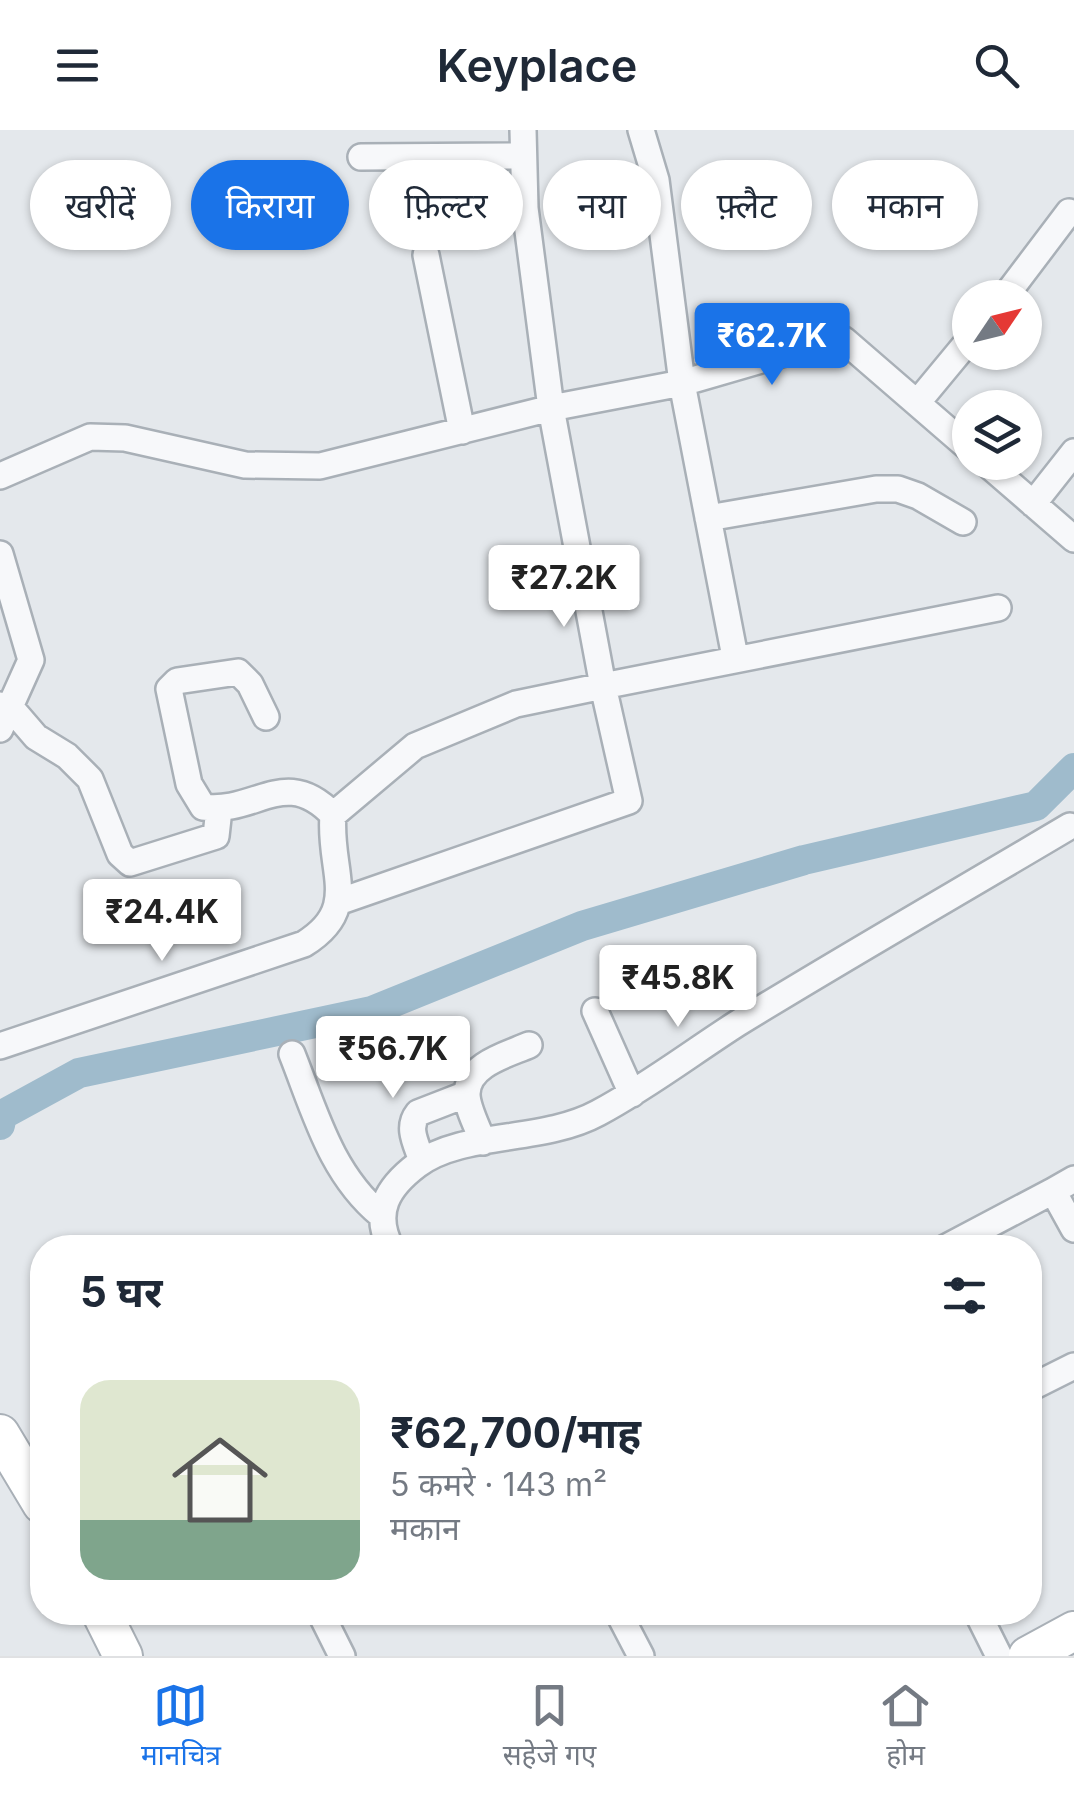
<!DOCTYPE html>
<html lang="hi">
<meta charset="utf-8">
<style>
body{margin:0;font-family:Inter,"Noto Sans Devanagari",sans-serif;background:#f6f6f7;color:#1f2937;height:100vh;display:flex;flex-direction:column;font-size:38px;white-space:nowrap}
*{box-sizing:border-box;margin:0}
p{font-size:32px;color:#747a83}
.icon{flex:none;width:55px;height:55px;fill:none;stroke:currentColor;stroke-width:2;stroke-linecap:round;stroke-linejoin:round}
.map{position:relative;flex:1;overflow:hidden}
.drawer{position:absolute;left:30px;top:1105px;width:1012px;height:390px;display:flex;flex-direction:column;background:#fff;border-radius:40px;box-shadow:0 2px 8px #0004}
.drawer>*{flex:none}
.banner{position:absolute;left:30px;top:30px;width:1015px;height:90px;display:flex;gap:20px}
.needle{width:65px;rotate:55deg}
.buttons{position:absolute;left:952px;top:150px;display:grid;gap:20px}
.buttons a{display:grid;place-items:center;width:90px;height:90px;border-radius:50%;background:#fff;box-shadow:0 2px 8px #0004;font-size:50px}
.price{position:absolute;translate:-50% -85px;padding:0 22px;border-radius:10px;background:#fff;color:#222;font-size:32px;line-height:65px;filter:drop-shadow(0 2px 5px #0008)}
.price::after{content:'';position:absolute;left:50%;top:60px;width:30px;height:22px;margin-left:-15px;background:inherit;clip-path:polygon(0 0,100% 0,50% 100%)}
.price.active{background:#1a73e8;color:#fff}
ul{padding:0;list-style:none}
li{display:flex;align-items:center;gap:30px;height:250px;padding:0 50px}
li+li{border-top:2px solid #e0e1e3}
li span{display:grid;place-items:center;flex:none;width:280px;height:200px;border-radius:30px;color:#555}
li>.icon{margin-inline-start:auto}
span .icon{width:120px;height:120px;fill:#fffc;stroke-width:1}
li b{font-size:42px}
h2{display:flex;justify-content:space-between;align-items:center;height:120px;padding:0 50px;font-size:42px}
.tag{padding:0 35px;border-radius:45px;background:#fff;box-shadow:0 2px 8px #0004;font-size:35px;line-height:90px}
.tag.active{background:#1a73e8;color:#fff}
header{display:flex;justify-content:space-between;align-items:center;height:130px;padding:0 50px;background:#fff;font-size:45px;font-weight:600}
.tabs{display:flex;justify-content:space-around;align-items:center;height:140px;border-top:2px solid #e0e1e3;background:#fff;font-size:28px;color:#747a83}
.tabs a{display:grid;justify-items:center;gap:5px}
.tabs .active{color:#1a73e8}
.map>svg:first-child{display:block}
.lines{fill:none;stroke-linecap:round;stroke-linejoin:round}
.canal{stroke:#9fbbcc;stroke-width:30}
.street-casing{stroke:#a9b0b7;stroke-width:30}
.secondary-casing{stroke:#a9b0b7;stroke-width:42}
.street{stroke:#f7f8fa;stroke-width:25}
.secondary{stroke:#fff;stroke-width:38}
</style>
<header><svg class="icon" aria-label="menu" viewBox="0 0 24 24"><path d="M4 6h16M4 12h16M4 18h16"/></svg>Keyplace<svg class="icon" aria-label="search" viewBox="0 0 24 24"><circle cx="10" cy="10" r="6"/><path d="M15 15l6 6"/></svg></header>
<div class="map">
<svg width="1074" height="1526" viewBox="0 0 1074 1526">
<rect width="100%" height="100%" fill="#e4e8ec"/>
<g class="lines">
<!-- canal -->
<path class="canal" d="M 0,995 L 2,985 L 79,943 L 372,881 L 582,796 L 804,730 L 1036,676 L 1074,638"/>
<!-- street casing -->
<g class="street-casing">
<path id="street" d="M 523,0 L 525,78 L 551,278 L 603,556 L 998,478
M 641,0 L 656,50 L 682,253 L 735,527
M 361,27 L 521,26
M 426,125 L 462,301
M 1004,168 L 1069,82
M 917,273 L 970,209
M 985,332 L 1074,409
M 0,346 L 90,307 L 125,308 L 245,335 L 320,336 L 551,278 L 682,253 L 833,209 L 844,210 L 970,319
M 1033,374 L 1074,322
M 708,388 L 876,359 L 898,359 L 918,366 L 963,392
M 0,424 L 31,530 L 0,599
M 0,575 L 11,578 L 36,607 L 67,626 L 90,649 L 120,724 L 130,733 L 216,706 L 219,679
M 266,587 L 250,554 L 238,542 L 177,551 L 169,559 L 189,654 L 203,677 C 257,684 285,635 333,685
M 595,881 L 632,964
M 0,916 L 304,814 C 362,778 328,741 333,685 L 415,616 L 516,574 L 603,556 L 629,671 L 341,771
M 292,924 C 315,982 331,1044 381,1085
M 483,1012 C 478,998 467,978 467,964 C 467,934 509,924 529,915
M 422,1031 C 417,1015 406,998 418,983 L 467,964
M 1074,1049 L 1053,1061 L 1074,1099
M 391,1118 C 372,1082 388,1057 417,1035 C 462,1001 543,1013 598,983 C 647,957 691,923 738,893 C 847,826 959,762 1070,696
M 945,1118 L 1053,1061
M 1030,1258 L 1074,1236
M 320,1482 L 342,1526
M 618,1482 L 641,1526
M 977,1482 L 999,1526"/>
</g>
<!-- secondary casing -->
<g class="secondary-casing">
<path id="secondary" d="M 0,1304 L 42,1374
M 101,1482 L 123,1526
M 1028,1526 L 1074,1501"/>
</g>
<!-- street -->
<use href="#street" class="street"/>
<!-- secondary -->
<use href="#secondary" class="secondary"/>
</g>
</svg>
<div class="buttons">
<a><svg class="needle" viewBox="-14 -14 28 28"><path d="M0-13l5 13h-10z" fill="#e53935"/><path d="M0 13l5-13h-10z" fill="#747a83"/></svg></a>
<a><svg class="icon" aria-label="layers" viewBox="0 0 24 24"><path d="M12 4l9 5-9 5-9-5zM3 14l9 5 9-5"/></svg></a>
</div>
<b class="price active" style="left:772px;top:258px">₹62.7K</b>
<b class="price" style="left:564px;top:500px">₹27.2K</b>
<b class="price" style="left:162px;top:834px">₹24.4K</b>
<b class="price" style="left:678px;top:900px">₹45.8K</b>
<b class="price" style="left:393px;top:971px">₹56.7K</b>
<div class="banner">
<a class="tag">खरीदें</a>
<a class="tag active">किराया</a>
<a class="tag">फ़िल्टर</a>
<a class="tag">नया</a>
<a class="tag">फ़्लैट</a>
<a class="tag">मकान</a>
</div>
<section class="drawer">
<h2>5 घर<svg class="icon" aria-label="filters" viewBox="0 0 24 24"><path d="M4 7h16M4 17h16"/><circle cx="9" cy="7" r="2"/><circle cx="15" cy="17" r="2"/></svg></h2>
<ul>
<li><span style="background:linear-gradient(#dfe7d0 70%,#7fa58c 0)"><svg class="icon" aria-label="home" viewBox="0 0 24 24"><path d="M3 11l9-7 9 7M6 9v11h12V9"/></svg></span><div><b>₹62,700/माह</b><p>5 कमरे · 143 m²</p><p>मकान</p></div></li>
</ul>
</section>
</div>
<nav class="tabs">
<a class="active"><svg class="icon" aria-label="map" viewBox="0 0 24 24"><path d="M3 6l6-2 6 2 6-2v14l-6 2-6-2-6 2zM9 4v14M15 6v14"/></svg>मानचित्र</a>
<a><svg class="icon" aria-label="saved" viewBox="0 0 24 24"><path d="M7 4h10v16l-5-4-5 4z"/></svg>सहेजे गए</a>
<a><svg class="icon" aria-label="home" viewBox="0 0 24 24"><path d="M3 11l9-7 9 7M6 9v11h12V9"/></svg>होम</a>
</nav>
